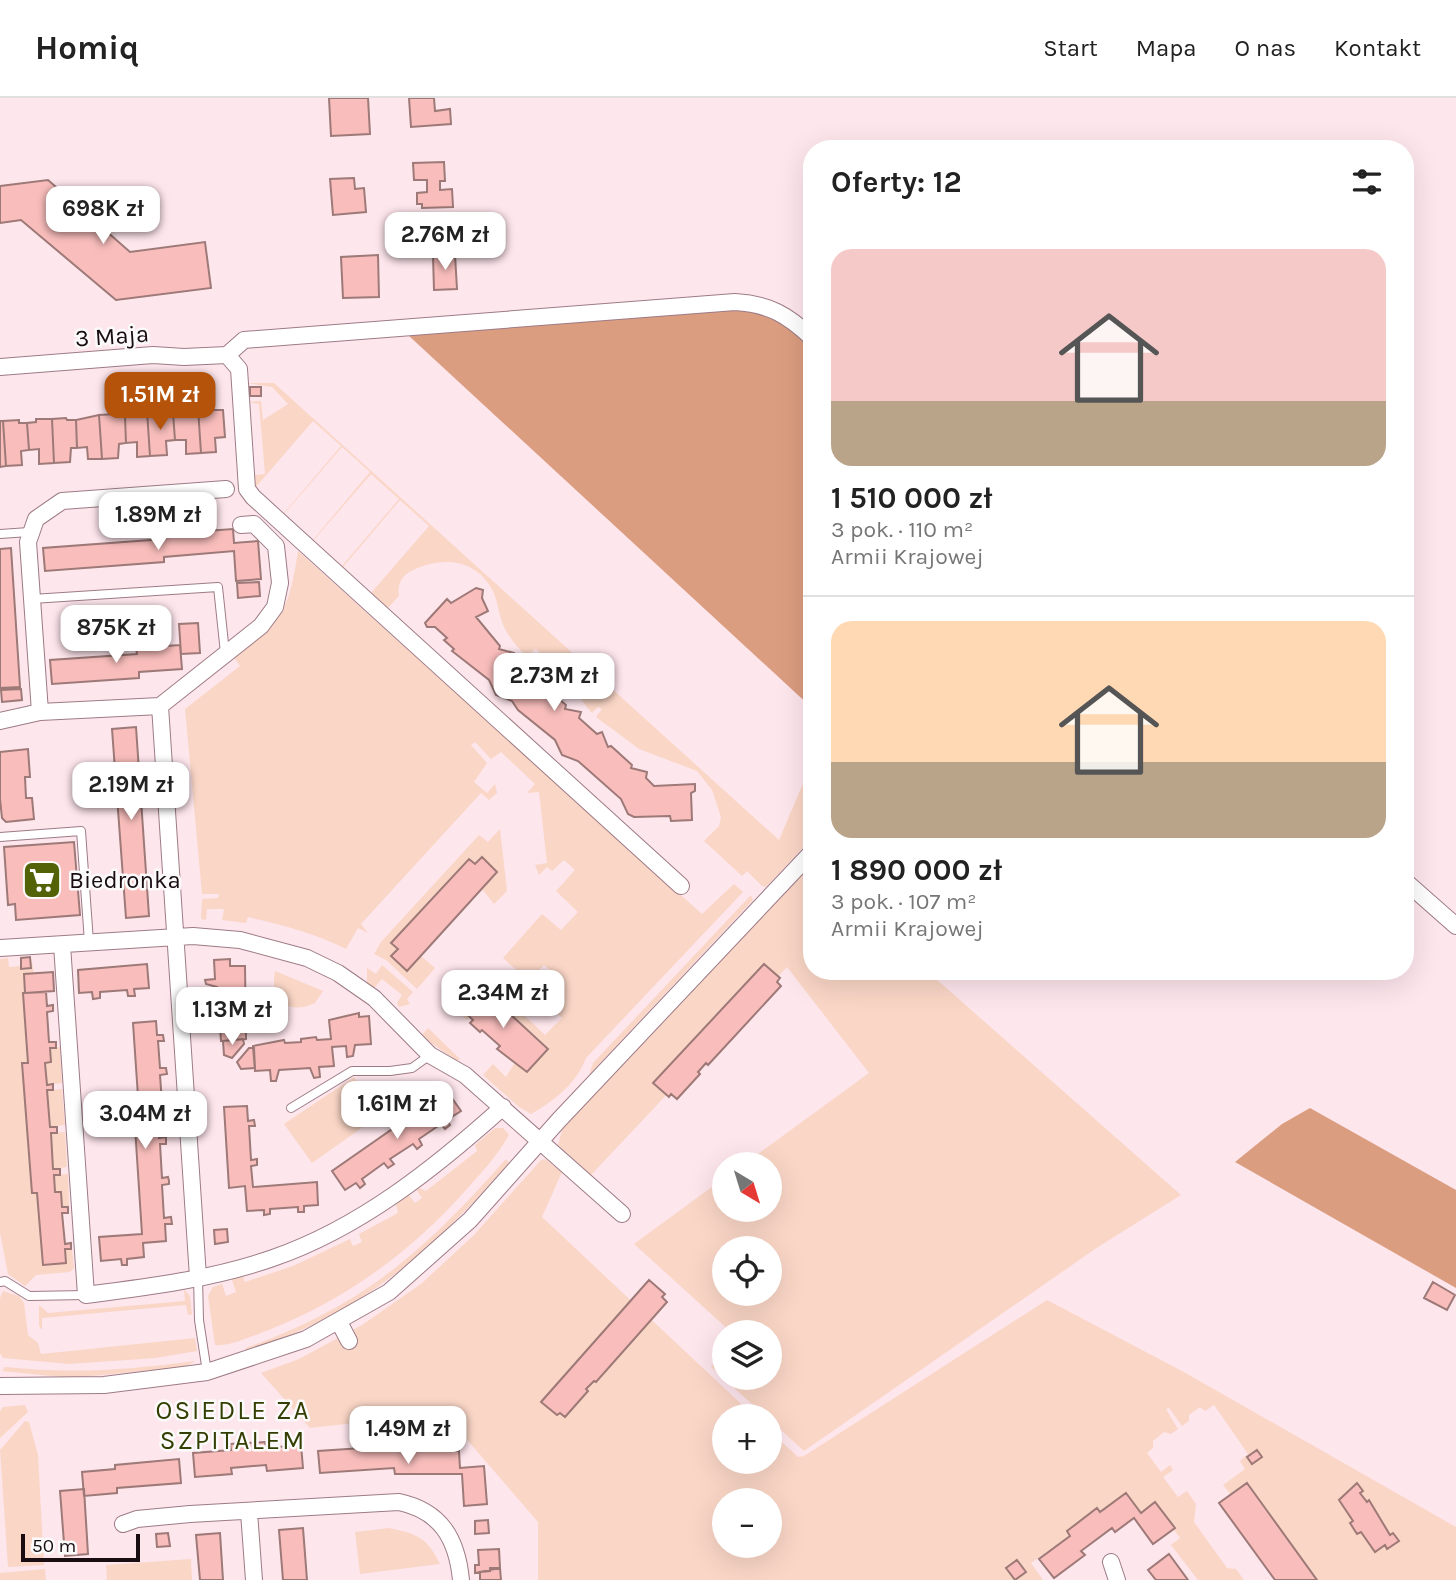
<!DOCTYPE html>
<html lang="pl">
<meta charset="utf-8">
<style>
body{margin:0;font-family:Karla,sans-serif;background:#f6f6f6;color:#222;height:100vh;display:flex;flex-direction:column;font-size:26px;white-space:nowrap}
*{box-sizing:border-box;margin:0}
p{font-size:23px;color:#767676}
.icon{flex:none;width:38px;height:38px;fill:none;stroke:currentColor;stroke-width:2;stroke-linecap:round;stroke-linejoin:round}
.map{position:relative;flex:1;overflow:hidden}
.panel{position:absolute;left:803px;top:42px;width:611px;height:840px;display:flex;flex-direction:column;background:#fff;border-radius:28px;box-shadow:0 7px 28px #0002}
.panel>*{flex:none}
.needle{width:46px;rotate:142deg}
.buttons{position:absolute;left:712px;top:1054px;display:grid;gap:14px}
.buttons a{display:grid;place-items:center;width:70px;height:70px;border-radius:50%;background:#fff;box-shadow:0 7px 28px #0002;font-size:35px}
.scale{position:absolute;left:21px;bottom:18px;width:119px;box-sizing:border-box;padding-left:7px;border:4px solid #190d11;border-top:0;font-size:19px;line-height:24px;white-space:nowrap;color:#190d11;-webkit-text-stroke:5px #fafafa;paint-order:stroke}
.price{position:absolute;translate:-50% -60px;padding:0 16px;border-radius:14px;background:#fff;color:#222;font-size:23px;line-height:46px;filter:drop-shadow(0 2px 4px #0008)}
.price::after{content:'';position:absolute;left:50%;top:42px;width:21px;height:16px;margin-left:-10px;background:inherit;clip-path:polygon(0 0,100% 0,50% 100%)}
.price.selected{background:#b45309;color:#fff}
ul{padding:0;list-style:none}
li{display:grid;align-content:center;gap:14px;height:371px;padding:0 28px}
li+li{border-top:2px solid #e0e0e0}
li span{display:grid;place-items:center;height:217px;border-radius:21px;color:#555}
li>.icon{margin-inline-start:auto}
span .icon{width:126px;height:126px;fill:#fffc;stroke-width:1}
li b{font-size:30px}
h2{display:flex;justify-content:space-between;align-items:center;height:84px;padding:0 28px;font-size:30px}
header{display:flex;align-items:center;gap:42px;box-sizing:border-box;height:98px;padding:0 35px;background:#fff;border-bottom:2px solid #e0e0e0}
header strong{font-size:33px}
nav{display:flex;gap:38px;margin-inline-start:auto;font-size:24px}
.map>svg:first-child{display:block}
.green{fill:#fad6c6;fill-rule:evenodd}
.forest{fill:#db9d80}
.building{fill:#f9bebc;stroke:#9d7977;stroke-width:2}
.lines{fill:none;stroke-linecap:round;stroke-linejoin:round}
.service-casing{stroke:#9d7b86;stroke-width:10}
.minor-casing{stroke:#9d7b86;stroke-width:18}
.service{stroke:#fff;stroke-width:8}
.minor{stroke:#fff;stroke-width:16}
.labels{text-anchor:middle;stroke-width:5;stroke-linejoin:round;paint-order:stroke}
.street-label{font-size:24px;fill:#190d11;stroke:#fafafa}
.poi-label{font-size:24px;fill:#190d11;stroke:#fafafa;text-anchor:start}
.neighbourhood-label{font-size:26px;letter-spacing:2px;fill:#343e02;stroke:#fafafa}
</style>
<header>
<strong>Homiq</strong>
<nav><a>Start</a><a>Mapa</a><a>O nas</a><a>Kontakt</a></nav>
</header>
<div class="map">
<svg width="1456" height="1482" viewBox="0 0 1456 1482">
<rect width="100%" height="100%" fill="#fee6ed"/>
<!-- green -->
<path class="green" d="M 246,285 L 274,285 L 779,742 L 812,664 L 812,740 L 766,789 L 762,788 L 747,773 L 742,778 L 704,743 L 719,728 L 721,719 L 712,692 L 697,673 L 639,651 L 596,619 L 602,611 L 598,609 L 592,615 C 583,606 575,593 578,581 L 574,574 L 558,574 L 532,563 L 539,553 L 535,551 L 527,559 C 518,550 509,540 504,529 C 498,516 498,499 490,488 C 473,460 440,459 413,472 C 402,477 397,486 399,498 L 386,512 L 361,490 L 362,487 L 371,495 L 429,428 L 400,402 L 343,469 L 350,478 L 333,461 L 342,468 L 399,401 L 371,376 L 313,443 L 322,451 L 319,451 L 303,434 L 313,442 L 370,374 L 342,349 L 284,416 L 293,424 L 274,411 L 274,408 L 284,415 L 341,348 L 313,323 L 255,390 L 253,377 L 265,376 L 259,306 L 247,304 L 261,303 L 263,322 L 288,306 L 272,289 Z
M 298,453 L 702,816 L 734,786 L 743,794 L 586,960 C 577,985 554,1003 531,1016 L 519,1009 L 483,977 L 493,966 L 506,979 L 515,964 L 548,950 L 484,892 L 477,899 L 471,894 L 458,908 L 470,919 L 467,922 L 448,906 L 475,876 L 485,880 L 545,937 L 562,920 L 545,903 L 539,909 L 536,905 L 539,895 L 555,876 L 544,867 L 524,889 L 517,889 L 513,885 L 521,876 L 503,860 L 542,816 L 561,832 L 578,814 L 556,793 L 575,772 L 564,762 L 552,773 L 547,769 L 539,777 L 535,767 L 547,765 L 539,694 L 527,695 L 535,686 L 501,654 L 491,661 L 475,644 L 471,647 L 487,665 L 474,684 L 487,695 L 495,686 L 497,695 L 489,702 L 481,695 L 361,826 L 368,835 L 358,830 L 346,851 C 315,835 282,827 248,819 L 246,825 L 222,822 L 224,811 L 207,811 L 206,822 L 201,821 L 202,801 L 218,800 L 219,796 L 202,796 L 185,611 L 240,568 L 233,558 C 284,518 288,517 298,453 Z
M 500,731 L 507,793 L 494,806 L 482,791 L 497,774 L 482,760 L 475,766 L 469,761 L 392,845 L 398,851 L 392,858 L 407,873 L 421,858 L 435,870 L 417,891 L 386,862 L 374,856 L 381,844 L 479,737 L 488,744 Z
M 812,764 L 812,873 L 927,873 L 1181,1097 L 1098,1149 L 804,1353 L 770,1322 L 770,1318 L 765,1318 L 711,1269 L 724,1254 L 724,1279 L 770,1279 L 770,1234 L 731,1234 L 634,1146 L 724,1080 L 724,1111 L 770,1111 L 770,1066 L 744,1066 L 869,975 L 787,869 L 591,1077 L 558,1047 L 563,1029 ZM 724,1150 L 770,1150 L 770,1195 L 724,1195 Z
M 751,797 L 753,802 L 589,977 L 593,965 Z
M 31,859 L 34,875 L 24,876 L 28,965 L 22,966 L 32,1095 L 37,1095 L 43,1167 L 66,1165 L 65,1151 L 72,1151 L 74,1170 L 70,1174 L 36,1177 L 25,1188 L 8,1176 L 0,1135 L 0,861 L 8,860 L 9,869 L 21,868 L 22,872 L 31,871 Z
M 382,867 L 413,894 L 407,901 L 410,906 L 399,909 L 397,905 L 402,897 L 382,881 L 374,890 L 367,886 L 367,870 L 376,876 Z
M 275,873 L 323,893 L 315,905 C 288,918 269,902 275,873 Z
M 428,930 L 460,961 L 457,963 L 421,938 Z
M 60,949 L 62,985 L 47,987 L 45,965 L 50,950 Z
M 354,979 L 380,1017 L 312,1065 L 284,1026 Z
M 62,991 L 65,1027 L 50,1029 L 47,992 Z
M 495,1030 L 503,1030 L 509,1037 C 497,1058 482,1074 466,1092 C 410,1155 345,1202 266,1233 C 252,1238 230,1249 215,1247 L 208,1198 L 213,1189 L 222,1186 L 226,1198 L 236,1194 L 231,1179 L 242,1175 L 245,1184 L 293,1168 L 350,1141 L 353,1148 L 362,1144 L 359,1136 L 398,1115 L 395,1102 L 406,1093 L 415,1105 L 422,1100 L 414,1088 L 426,1093 L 477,1053 L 475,1047 Z
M 65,1034 L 67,1069 L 53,1071 L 51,1035 Z
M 506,1061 L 509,1065 C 427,1158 364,1213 245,1255 L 246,1250 C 365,1207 423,1154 506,1061 Z
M 545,1061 L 562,1074 L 542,1119 L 754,1318 L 724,1318 L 724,1363 L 770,1363 L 770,1333 L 798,1359 L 804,1358 L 1047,1202 L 1182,1273 L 1456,1429 L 1456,1482 L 1317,1482 L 1247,1385 L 1231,1397 L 1223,1387 L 1245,1371 L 1240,1363 L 1248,1356 L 1214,1307 L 1205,1313 L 1200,1309 L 1189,1317 L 1189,1323 L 1182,1328 L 1169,1310 L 1166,1311 L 1178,1331 L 1171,1336 L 1164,1334 L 1153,1343 L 1153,1350 L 1147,1355 L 1161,1374 L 1170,1367 L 1173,1372 L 1163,1379 L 1178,1399 L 1187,1393 L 1196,1406 L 1194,1424 L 1227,1470 L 1236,1471 L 1244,1482 L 1198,1482 L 1171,1447 L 1180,1440 L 1155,1405 L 1141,1415 L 1126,1395 L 1100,1414 L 1097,1410 L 1067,1433 L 1070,1438 L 1031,1465 L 1043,1482 L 538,1482 L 538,1424 L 444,1315 L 310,1330 L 261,1275 L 299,1261 L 362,1227 L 421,1186 L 474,1137 L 541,1062 ZM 724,1402 L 770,1402 L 770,1447 L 724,1447 Z
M 68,1076 L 69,1108 L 62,1109 L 55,1094 L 54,1077 Z
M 184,1191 L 190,1198 L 192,1216 L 188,1217 L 186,1207 L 42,1220 L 42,1232 L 39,1228 L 39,1207 L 48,1215 L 185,1203 Z
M 3,1193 L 19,1198 L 24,1205 L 28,1237 L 38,1245 L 41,1256 L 195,1240 L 197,1253 L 156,1260 L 69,1266 L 3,1260 L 0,1255 L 0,1200 Z
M 195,1263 L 185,1269 L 71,1280 L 2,1273 L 5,1269 C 72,1276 129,1272 195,1263 Z
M 25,1307 L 28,1314 L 0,1340 L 0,1313 L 3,1309 Z
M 25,1323 L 29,1324 L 38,1357 L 44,1467 L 8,1469 L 0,1352 Z
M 389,1430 C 417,1436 427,1439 440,1466 L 360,1476 L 355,1434 Z
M 191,1461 L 192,1482 L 107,1482 L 106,1467 Z
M 45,1471 L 46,1482 L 0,1482 L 0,1475 Z"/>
<!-- forest -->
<path class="forest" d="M 740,210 L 774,217 L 812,247 L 812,610 L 408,237 Z
M 1310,1010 L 1456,1092 L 1456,1190 L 1235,1064 L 1282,1026 Z"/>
<!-- building -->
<path class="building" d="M 329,0 L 368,0 L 370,36 L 331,38 Z
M 409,0 L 434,0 L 435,13 L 450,11 L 451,26 L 411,29 Z
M 444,64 L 445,83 L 440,83 L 440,92 L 452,91 L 453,109 L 422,110 L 422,106 L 417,106 L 417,95 L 427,94 L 427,82 L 414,82 L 413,65 Z
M 354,80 L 355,91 L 364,90 L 366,114 L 333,117 L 330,81 Z
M 48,82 L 130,154 L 205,144 L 211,190 L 116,202 L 21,122 L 0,125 L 0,88 Z
M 440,155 L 455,157 L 457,191 L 434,192 L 433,158 Z
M 378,157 L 379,199 L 343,200 L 341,159 Z
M 250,289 L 261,289 L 261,298 L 250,298 Z
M 213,309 L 213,312 L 223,312 L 225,339 L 215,340 L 216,354 L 201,355 L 198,310 Z
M 198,310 L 201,355 L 186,356 L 186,342 L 175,342 L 173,315 Z
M 164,312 L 164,316 L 173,315 L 175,342 L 166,343 L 167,357 L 150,358 L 147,313 Z
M 147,313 L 150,358 L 137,359 L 137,344 L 126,345 L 125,318 Z
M 116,316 L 116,319 L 125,318 L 126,345 L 119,346 L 118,360 L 102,361 L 99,317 Z
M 99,317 L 102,361 L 88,361 L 87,349 L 77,350 L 76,322 Z
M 66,320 L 67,322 L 76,322 L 77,350 L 71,350 L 70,364 L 54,365 L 52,321 Z
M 36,321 L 52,321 L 54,365 L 39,366 L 39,351 L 29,352 L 27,325 L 36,324 Z
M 19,322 L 19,325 L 27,325 L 29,352 L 21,353 L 22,367 L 6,368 L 3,323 Z
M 0,323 L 3,323 L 6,368 L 0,369 Z
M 233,431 L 234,445 L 258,443 L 261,481 L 236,483 L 234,453 L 164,459 L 164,464 L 45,473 L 43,450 L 164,441 L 164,436 Z
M 11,450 L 20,589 L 0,590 L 0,451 Z
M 259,484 L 260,498 L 238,500 L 237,485 Z
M 476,490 L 483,492 L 482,500 L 488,513 L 476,519 L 500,548 L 499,551 L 514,555 L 513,560 L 531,576 L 536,574 L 542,589 L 544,588 L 566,607 L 565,611 L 581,614 L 579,620 L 597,636 L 602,634 L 608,649 L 611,648 L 632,667 L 631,670 L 647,674 L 646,680 L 654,688 L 695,686 L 695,693 L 691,695 L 692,722 L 671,723 L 670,718 L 634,719 L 628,716 L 621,701 L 578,663 L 562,657 L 555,642 L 518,612 L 512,603 L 496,597 L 489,582 L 452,553 L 454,551 L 444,542 L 447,540 L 435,529 L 427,529 L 425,525 L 447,501 L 451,505 Z
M 198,525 L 200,555 L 181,556 L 179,526 Z
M 180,547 L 182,571 L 139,574 L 139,580 L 52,586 L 50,562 L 137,556 L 136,550 Z
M 21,591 L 22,602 L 2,604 L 1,592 Z
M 136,629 L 149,818 L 126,820 L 112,631 Z
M 28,651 L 30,679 L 25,679 L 26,700 L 32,700 L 34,721 L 6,724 L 2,720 L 0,701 L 0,654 Z
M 74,744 L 80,817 L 16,822 L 15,806 L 8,807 L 4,749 Z
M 482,759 L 497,774 L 407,873 L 391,858 L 398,851 L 391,845 L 469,761 L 475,766 Z
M 30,859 L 31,870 L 21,871 L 21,860 Z
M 230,861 L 230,868 L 245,868 L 246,941 L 221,943 L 220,927 L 209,928 L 209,923 L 219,919 L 217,889 L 206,886 L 205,882 L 215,881 L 214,862 Z
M 147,866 L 149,890 L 134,891 L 135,898 L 128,898 L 127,892 L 100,894 L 100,900 L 93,901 L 92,894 L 79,895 L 78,872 Z
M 764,866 L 780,880 L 777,884 L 781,888 L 708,967 L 706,965 L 698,974 L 700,976 L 677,1001 L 671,996 L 669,999 L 653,985 Z
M 53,874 L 54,893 L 25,895 L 24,876 Z
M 484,892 L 548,951 L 527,974 L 497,951 L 500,948 L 482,932 L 480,934 L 470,925 L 473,922 L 458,908 L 471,894 L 477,899 Z
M 46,894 L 47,908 L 53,907 L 53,913 L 47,914 L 49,944 L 56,944 L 56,950 L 50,950 L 51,964 L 45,965 L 47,987 L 53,986 L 53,992 L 47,992 L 50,1029 L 57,1029 L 57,1035 L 51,1035 L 53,1071 L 60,1071 L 60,1077 L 54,1077 L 55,1094 L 61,1094 L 62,1109 L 68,1109 L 68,1115 L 62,1115 L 65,1146 L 71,1145 L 71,1151 L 65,1151 L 66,1165 L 43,1167 L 37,1095 L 32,1095 L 22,965 L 28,965 L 23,895 Z
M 359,915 L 359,919 L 369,918 L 371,946 L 355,947 L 353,958 L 347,959 L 346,948 L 332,949 L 334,968 L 319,969 L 320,979 L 314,980 L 310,970 L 279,972 L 276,983 L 271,983 L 270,972 L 255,973 L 253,948 L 284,942 L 285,945 L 301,944 L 301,941 L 316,939 L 317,942 L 331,941 L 329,922 Z
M 156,923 L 157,937 L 163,937 L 164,943 L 158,943 L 160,970 L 166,970 L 167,976 L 160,977 L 162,1005 L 169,1004 L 169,1011 L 162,1011 L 163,1025 L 158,1026 L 159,1040 L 166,1039 L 166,1046 L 160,1046 L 162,1080 L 168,1079 L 169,1083 L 169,1086 L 162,1087 L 164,1120 L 171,1119 L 172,1126 L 165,1126 L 166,1143 L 143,1145 L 144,1159 L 127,1161 L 127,1167 L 122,1167 L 121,1161 L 101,1163 L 99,1139 L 142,1136 L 135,1029 L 140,1028 L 133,925 Z
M 243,941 L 244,946 L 232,960 L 224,957 L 223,943 Z
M 249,950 L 254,950 L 255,970 L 241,971 L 237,964 Z
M 447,993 L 461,1013 L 447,1022 L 450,1027 L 445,1031 L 441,1026 L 419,1041 L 422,1047 L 417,1051 L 413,1046 L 390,1061 L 394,1066 L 388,1070 L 384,1065 L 362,1081 L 365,1086 L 360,1090 L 356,1085 L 345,1092 L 332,1073 Z
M 247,1008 L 248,1023 L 254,1022 L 255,1028 L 249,1028 L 251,1062 L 257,1061 L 257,1067 L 251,1068 L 253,1089 L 317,1084 L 318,1107 L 304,1108 L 304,1114 L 298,1114 L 298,1109 L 270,1111 L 270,1116 L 264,1117 L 264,1112 L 247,1113 L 245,1088 L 229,1090 L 224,1009 Z
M 227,1131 L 228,1144 L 215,1146 L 214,1132 Z
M 649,1182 L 665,1196 L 662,1199 L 667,1204 L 596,1284 L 594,1283 L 586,1291 L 588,1293 L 565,1319 L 560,1315 L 557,1317 L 541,1304 Z
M 1433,1184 L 1455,1197 L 1447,1212 L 1424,1200 Z
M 265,1344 L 266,1350 L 301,1347 L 303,1370 L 267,1373 L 266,1367 L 231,1370 L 232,1376 L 195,1379 L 193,1355 L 231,1352 L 230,1346 Z
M 392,1348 L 393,1353 L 459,1353 L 460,1370 L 484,1368 L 487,1406 L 464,1408 L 462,1376 L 395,1376 L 394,1370 L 320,1375 L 318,1353 Z
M 1257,1352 L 1262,1359 L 1252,1366 L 1247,1359 Z
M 179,1361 L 181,1385 L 117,1390 L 117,1395 L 84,1398 L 82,1374 L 115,1371 L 115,1367 Z
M 1247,1385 L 1317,1482 L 1275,1482 L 1219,1405 Z
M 1357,1385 L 1363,1393 L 1360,1395 L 1367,1404 L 1369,1402 L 1390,1437 L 1393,1435 L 1399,1443 L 1387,1451 L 1385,1447 L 1375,1454 L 1361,1434 L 1357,1436 L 1350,1425 L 1353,1423 L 1339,1402 Z
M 84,1391 L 88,1456 L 65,1458 L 60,1393 Z
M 1126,1395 L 1141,1415 L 1155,1404 L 1175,1430 L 1153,1446 L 1134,1420 L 1115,1434 L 1112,1430 L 1081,1453 L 1085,1457 L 1054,1480 L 1039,1461 L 1070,1438 L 1067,1433 L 1097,1410 L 1100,1414 Z
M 488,1422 L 489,1435 L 475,1436 L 475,1423 Z
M 303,1430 L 307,1482 L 283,1482 L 279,1432 Z
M 168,1435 L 170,1448 L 157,1449 L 156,1436 Z
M 220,1435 L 223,1482 L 200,1482 L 196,1437 Z
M 499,1451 L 500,1470 L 475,1475 L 475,1467 L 479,1467 L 478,1452 Z
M 1169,1456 L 1188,1482 L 1156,1482 L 1148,1472 Z
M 1017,1462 L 1026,1474 L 1015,1482 L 1006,1470 Z
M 490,1470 L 500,1470 L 501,1482 L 480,1482 L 480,1474 L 490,1473 Z"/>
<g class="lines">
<!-- service casing -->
<g class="service-casing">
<path id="service" d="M 0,436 L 29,434
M 32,501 L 218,489 L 225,555
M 0,739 L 81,733 L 89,844
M 291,1010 L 352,973 L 390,973 L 412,970 L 430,957
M 198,1179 L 199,1222 L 207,1274
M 0,1184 L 5,1183 L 29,1198 L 86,1197"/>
</g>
<!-- minor casing -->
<g class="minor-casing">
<path id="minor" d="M 227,257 L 239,271 L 247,391 L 253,399 L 681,788
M 227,257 L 244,242 L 735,204 C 769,206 788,217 812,240
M 0,269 L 153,257 L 184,259 L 227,257
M 160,608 L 198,1179
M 40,614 L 28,444 L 36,421 L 62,403 L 226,391
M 0,623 L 40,614 L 160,608 L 261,528 L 275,509 L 280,485 L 276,448 L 254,426 L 241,427
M 1405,783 L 1456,828
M 62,847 L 86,1197 C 149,1189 213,1181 273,1160 C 360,1130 435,1070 503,1009
M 0,850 L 193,838 L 240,842 L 307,860 L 338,875 L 374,900 L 430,957 L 465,977 L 622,1116
M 339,1224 L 349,1243
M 0,1288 L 104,1287 L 207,1274 L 306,1241 L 389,1194 L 470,1122 L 559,1022 L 812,754
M 249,1414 L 254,1482
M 123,1426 L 137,1421 L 190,1416 L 399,1404 C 441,1413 457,1441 461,1482
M 1111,1464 L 1117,1482"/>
</g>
<!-- service -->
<use href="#service" class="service"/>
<!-- minor -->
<use href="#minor" class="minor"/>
</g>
<!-- icons -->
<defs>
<g id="supermarket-square" transform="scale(2.0125)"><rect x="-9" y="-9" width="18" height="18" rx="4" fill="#536206" stroke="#fafafa"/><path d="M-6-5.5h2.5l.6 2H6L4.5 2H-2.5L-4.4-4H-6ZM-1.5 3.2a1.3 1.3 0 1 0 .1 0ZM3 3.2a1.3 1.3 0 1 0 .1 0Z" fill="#fff"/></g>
</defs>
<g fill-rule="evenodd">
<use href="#supermarket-square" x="42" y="782"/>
</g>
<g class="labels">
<!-- street labels -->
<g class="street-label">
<text transform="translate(112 238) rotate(-4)" y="8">3 Maja</text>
</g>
<!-- poi labels -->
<g class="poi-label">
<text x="69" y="790">Biedronka</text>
</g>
<!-- neighbourhood labels -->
<g class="neighbourhood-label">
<text x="233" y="1321">OSIEDLE ZA<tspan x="233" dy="30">SZPITALEM</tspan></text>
</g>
</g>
</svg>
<div class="buttons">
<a><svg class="needle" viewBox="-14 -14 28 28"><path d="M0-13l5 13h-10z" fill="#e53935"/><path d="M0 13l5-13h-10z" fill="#767676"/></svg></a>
<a><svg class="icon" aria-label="locate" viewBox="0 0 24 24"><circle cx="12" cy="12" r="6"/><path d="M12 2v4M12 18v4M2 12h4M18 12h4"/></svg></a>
<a><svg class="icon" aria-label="layers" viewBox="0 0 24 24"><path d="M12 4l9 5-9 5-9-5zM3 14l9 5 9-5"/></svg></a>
<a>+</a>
<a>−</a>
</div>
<div class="scale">50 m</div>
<b class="price" style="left:103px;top:148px">698K zł</b>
<b class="price" style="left:445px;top:174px">2.76M zł</b>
<b class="price selected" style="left:160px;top:334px">1.51M zł</b>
<b class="price" style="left:158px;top:454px">1.89M zł</b>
<b class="price" style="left:116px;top:567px">875K zł</b>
<b class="price" style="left:554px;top:615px">2.73M zł</b>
<b class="price" style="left:131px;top:724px">2.19M zł</b>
<b class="price" style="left:503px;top:932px">2.34M zł</b>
<b class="price" style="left:232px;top:949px">1.13M zł</b>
<b class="price" style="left:397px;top:1043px">1.61M zł</b>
<b class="price" style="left:145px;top:1053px">3.04M zł</b>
<b class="price" style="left:408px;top:1368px">1.49M zł</b>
<section class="panel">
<h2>Oferty: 12<svg class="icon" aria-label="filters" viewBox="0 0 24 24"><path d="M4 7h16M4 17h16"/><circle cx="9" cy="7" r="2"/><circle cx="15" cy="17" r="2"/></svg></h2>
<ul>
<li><span style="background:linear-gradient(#f6c9c9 70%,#b9a48a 0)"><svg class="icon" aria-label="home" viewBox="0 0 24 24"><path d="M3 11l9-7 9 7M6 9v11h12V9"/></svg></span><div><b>1 510 000 zł</b><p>3 pok. · 110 m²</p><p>Armii Krajowej</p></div></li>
<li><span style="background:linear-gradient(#ffd9b3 65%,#b9a48a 0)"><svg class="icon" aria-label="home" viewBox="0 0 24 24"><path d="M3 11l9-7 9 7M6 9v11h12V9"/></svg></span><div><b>1 890 000 zł</b><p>3 pok. · 107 m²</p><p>Armii Krajowej</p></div></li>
</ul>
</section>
</div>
